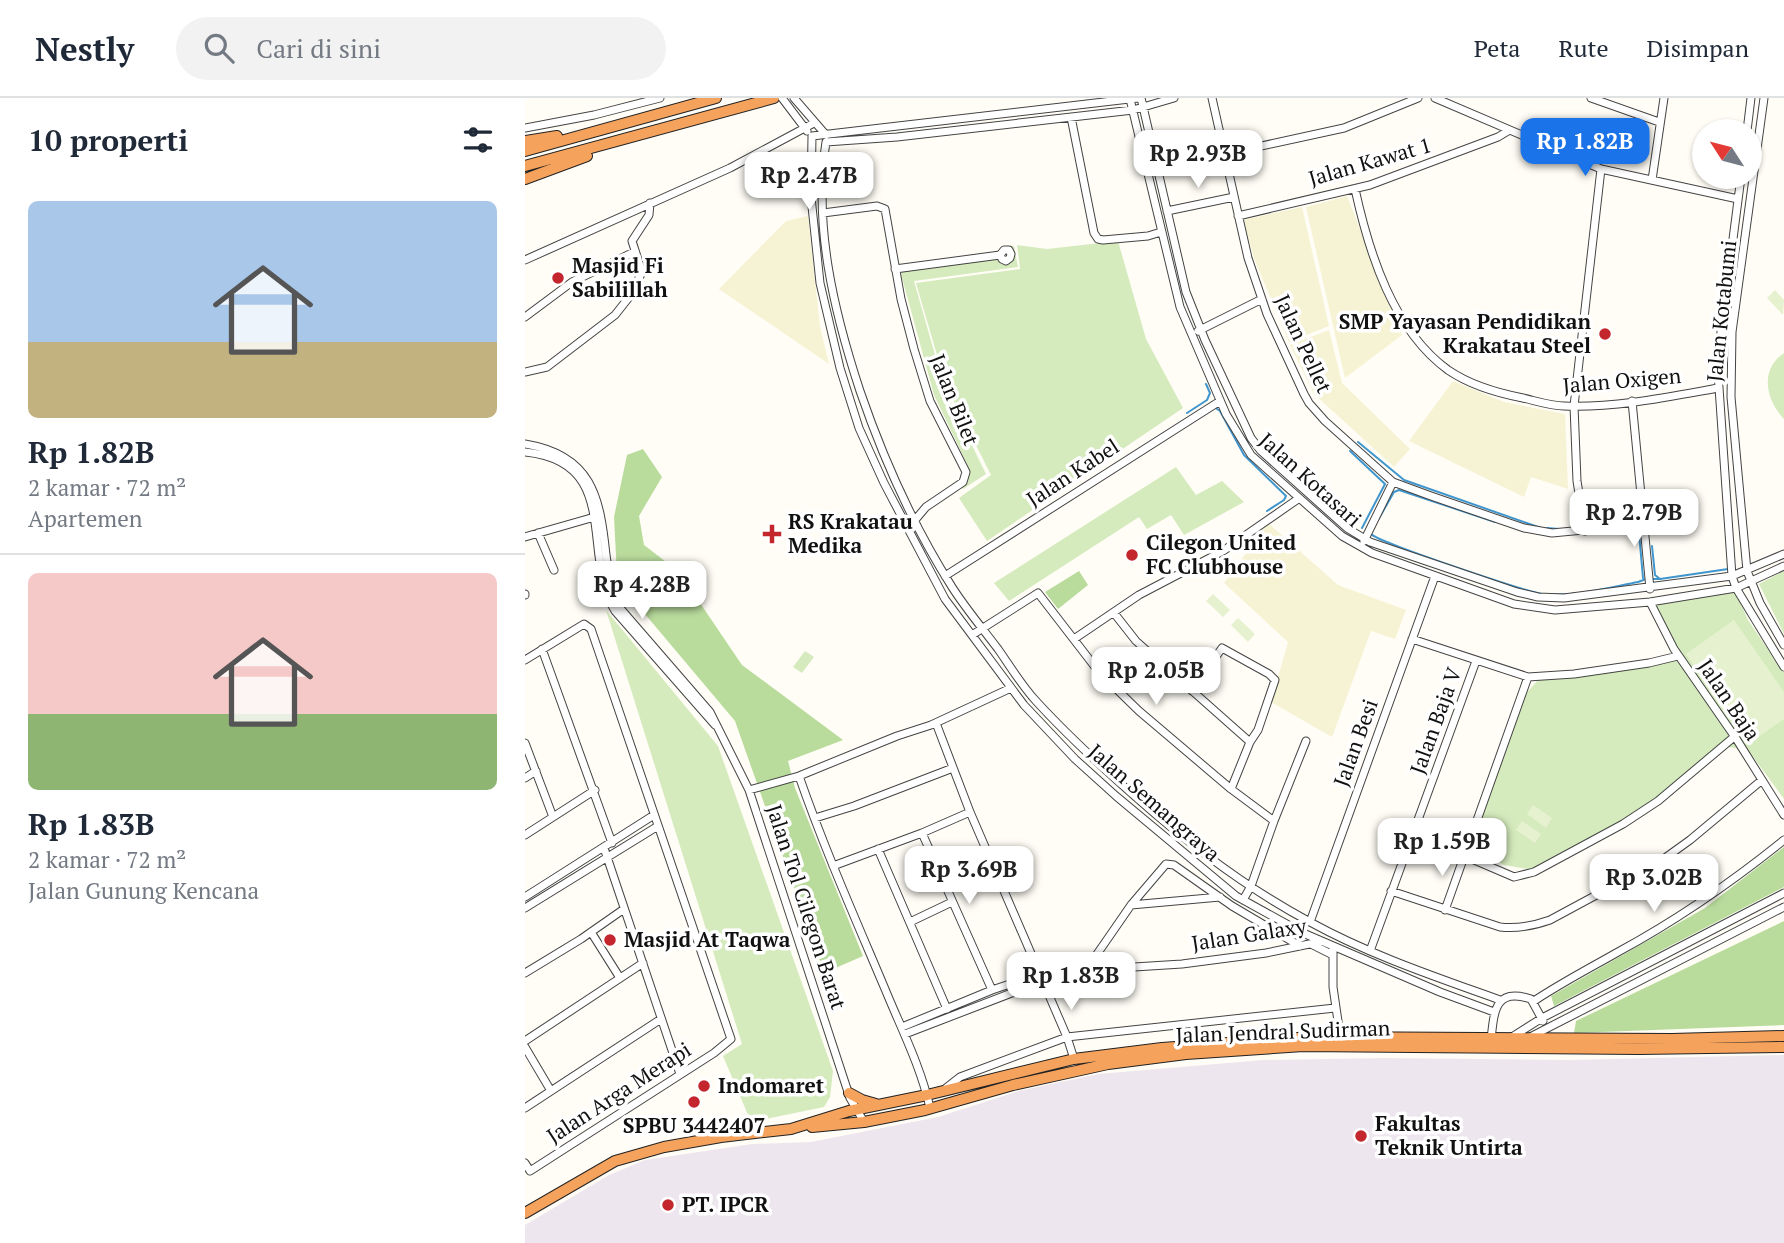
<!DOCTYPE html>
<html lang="id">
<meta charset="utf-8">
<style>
body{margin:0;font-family:"PT Serif",serif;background:#f2f2f3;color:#1f2937;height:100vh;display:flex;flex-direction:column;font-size:26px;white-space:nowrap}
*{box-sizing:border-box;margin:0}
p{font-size:23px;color:#747a83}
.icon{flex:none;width:38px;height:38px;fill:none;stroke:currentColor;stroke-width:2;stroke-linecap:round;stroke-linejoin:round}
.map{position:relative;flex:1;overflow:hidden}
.panel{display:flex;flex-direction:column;background:#fff;width:525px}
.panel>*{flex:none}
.needle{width:46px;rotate:306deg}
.controls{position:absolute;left:1167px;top:21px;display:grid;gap:14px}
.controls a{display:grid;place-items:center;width:70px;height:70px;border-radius:50%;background:#fff;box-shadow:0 2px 5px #0004;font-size:35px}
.price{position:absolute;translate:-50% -60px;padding:0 16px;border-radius:14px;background:#fff;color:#222;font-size:23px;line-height:46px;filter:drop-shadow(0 2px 4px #0008)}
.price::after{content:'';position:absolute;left:50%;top:42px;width:21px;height:16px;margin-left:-10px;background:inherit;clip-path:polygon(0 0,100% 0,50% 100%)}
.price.on{background:#1a73e8;color:#fff}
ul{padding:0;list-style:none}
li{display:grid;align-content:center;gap:14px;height:371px;padding:0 28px}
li+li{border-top:2px solid #e0e1e3}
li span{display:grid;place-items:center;height:217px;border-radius:10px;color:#555}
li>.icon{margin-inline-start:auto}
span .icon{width:126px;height:126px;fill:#fffc;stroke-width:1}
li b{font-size:30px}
h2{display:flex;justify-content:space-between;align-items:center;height:84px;padding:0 28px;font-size:30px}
header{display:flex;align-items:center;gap:42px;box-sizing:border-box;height:98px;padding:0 35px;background:#fff;border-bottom:2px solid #e0e1e3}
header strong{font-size:33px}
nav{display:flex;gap:38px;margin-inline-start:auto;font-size:24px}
.search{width:490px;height:63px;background:#f2f2f3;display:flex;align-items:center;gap:18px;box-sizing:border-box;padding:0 24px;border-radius:38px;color:#747a83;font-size:26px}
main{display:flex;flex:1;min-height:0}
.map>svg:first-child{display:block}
.industrial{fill:#eee6ef}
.farmland{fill:#f6f3d4}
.green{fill:#d5ebbd}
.forest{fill:#b9dc9c}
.pitch{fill:#e6f2cf}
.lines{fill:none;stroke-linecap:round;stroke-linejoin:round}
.stream{stroke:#3f96cf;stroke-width:2}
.minor-casing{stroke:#444;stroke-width:9}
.highway-casing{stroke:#222;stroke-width:12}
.minor{stroke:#fff;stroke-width:7}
.highway{stroke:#f5a25d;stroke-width:10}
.poi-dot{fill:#c4262e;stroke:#fff;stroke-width:2.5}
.labels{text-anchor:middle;stroke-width:7;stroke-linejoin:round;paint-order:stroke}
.street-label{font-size:21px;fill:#111;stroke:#fff}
.poi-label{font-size:21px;font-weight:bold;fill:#111;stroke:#fff;text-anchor:start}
</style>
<header>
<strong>Nestly</strong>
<div class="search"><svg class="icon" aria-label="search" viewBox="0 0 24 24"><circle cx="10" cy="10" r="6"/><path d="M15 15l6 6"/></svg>Cari di sini</div>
<nav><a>Peta</a><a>Rute</a><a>Disimpan</a></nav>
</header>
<main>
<section class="panel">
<h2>10 properti<svg class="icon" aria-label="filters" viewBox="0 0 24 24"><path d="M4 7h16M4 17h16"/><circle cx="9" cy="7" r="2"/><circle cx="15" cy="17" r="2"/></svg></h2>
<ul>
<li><span style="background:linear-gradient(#a9c7e8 65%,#c2b280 0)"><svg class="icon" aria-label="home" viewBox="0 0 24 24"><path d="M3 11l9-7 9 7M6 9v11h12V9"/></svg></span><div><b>Rp 1.82B</b><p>2 kamar · 72 m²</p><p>Apartemen</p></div></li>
<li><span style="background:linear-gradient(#f6c9c9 65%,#8fb573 0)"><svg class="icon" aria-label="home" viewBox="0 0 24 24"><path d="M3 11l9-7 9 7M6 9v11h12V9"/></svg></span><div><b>Rp 1.83B</b><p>2 kamar · 72 m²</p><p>Jalan Gunung Kencana</p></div></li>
</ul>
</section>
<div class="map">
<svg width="1259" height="1145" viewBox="0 0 1259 1145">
<rect width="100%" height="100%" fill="#fffdf5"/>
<!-- industrial -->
<path class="industrial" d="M 1259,957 L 1259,1145 L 0,1145 L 0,1127 L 84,1077 L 120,1062 L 227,1046 L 286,1044 L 413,1019 L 494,993 L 573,976 L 738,962 L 859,960 L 1043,962 Z"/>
<!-- farmland -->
<path class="farmland" d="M 822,98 L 877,237 L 820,280 L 781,109 Z
M 777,109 L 804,228 L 764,244 L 730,163 L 718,122 Z
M 283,118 L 295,229 L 304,266 L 194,191 L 261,123 Z
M 804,232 L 817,285 L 885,351 L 869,369 L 789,296 L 765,247 Z
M 928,283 L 979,304 L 1040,316 L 1043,391 L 1006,379 L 999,399 L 884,343 Z
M 743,425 L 813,487 L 881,512 L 870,541 L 846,533 L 807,639 L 746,604 L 763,544 L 699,485 Z"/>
<!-- green -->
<path class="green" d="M 593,143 L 621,241 L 658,310 L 462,443 L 434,400 L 466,377 L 421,288 L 391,185 L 495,171 L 492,147 L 522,151 Z
M 485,148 L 489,148 L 493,169 L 389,183 L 420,292 L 461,376 L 438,391 L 436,388 C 444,382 445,378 443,368 L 409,297 L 376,176 L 378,172 L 476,159 L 478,161 L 488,154 Z
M 1259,255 L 1259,321 C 1241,302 1234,272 1259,255 Z
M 651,369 L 671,397 L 697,383 L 719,404 L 659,437 L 646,417 L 622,431 L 614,419 L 484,503 L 469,485 Z
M 1259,473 L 1259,536 L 1234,486 Z
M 1209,490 L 1223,522 L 1259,575 L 1259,701 L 1223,652 L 1197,648 L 1150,686 L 1083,732 L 1009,772 L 979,767 L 945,747 L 1002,594 L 1015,580 L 1150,559 L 1130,504 Z
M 81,512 L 193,648 L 308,973 L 305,999 L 299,1009 L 226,1024 L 198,958 L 217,946 Z
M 280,553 L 289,559 L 277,575 L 268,569 Z"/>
<!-- forest -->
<path class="forest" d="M 118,351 L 137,379 L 114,418 L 119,447 L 175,490 L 173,502 L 217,567 L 318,642 L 263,663 L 270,690 L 338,858 L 299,875 L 210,623 L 114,509 L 92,477 L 89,419 L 102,357 Z
M 554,473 L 563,487 L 533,511 L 520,494 Z
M 1259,749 L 1259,789 L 1029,908 L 1026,898 L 1180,810 Z
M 1259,823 L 1259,927 L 1049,935 L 1051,923 Z"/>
<!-- pitch -->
<path class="pitch" d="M 1250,192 L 1259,202 L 1258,217 L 1242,200 Z
M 688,496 L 705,512 L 698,519 L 681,503 Z
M 713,520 L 730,536 L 723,544 L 706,527 Z
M 1209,522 L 1259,594 L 1259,621 L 1223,646 L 1161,556 Z
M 1008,707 L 1027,720 L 1021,730 L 1002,716 Z
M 997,723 L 1016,736 L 1010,745 L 991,732 Z"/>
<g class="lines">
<!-- stream -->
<path class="stream" d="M 689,309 L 695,313 L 719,357 L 761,398 L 759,402 L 742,413
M 662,315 L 682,302 L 685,295 L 681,286
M 833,344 L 879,382 L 1016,430
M 825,353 L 860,386 L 837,430
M 853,422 L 869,394 L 874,392 L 970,424
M 1068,428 L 1114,422
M 1022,430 L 1034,431
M 1089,433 L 1112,432 L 1114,435 L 1118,480
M 846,436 C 855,445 999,493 1017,496 C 1049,499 1082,490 1113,484 L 1121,481
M 1127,448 L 1130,477 L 1135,481 L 1203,471
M 1127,481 L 1135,481"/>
<!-- minor casing -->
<g class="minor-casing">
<path id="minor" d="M 257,0 L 282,33
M 269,0 L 301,37
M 616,0 L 661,194 L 680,242 L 726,340 L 736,353 L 822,430 L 845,444 L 992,494 L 1013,499 L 1039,500 L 1207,478 L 1259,456
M 649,0 L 608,12 L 372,39 L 301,44 C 288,127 309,214 335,293 C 358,360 389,429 427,489 C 441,511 458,531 473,551 C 485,568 497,588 511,603 C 543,638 578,670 613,701 C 665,747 723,791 785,824 C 845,857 911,879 975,902
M 687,0 L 723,160 L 742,216 L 779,296 L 784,305 L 800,323 L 868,384 L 906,398 L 999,430 L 1027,435 L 1121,426
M 910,0 L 1076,71 L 1049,308 L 1052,383 L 1060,433
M 1066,0 L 1134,24
M 1239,0 L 1207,234 L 1206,299 L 1222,473 L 1235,505 L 1259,547
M 605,1 L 655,209 L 701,316 L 726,357 L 817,438 L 847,455 L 989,506 L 1030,512 L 1125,504 L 1211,490 L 1259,468
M 546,19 L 569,135 L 573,141 L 578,142 L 623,138 L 636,134
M 0,30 L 69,17 L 135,0
M 1222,33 L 1226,0
M 287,38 L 286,99 L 295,185 L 315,270 L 334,330 L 359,385 L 420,501 L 499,607 L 550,661 L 591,698 L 711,798 L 778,835 L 915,894 L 969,914
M 287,38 L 613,0
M 700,56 L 819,30 L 893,0
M 1076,71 L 1213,101
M 1216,79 L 1196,234 L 1193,275 L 1207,478 L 1211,490 L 1259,569
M 1127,82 L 1139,0
M 830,91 C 844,155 868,232 923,272 C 945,287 972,295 998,300 C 1011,303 1026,308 1039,308 C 1090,310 1143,299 1193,290
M 642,113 L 709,99
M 298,115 L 352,108 L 360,111 L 376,201 L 389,251 L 405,303 L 441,374 L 438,384 L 401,409 L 390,422
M 713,118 L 845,87 L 973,39 L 983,33
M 0,162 L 205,70 L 289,25
M 370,171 L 475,157 L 479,152 L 484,152 L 486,156 L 485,160 L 481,163 L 477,161 L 475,157
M 0,219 L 47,184 L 109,154
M 673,233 L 737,201
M 0,274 L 22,269 L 90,217 L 105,198 L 117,174 L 107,143 L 124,117 L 125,105
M 1107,303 L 1125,491
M 0,346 C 67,357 75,399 81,457 C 84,476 85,493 95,510 L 185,614 L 224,692 L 325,1000 L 339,1024
M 0,354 C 98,364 55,456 90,513 L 190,627
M 13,435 L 29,472
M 0,439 L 73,418
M 839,443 L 868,384
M 420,478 L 695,303
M 0,496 L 0,497
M 1125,504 L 1149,551 L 1212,642 L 1259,717
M 589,515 L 611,543 L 725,644 L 706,691
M 447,537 L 513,495 L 574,574 L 614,613 L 706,691 L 749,723
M 549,541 L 614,497 L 698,453 L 773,401
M 887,541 L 1003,579 L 1049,576 L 1124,565 L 1153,558
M 17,551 L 87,745
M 0,562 L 59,526 L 66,531 L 206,941 L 189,955 L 5,1073 L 0,1065
M 667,593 L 697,550 L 744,576 L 750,582 L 749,585 L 733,632 L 725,644
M 411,625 L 445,714 L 542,939 L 549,961
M 0,645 L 28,719
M 274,678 C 299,750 330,820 360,891 C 376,930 396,969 405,1010
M 0,680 L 11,673
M 224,692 L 274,678 L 372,638 L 406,627 L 486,590
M 290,720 L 329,708 L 428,670
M 397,735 L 467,892
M 0,737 L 70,692
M 79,750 L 155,976
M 353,751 L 422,911
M 940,758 L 989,779 L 1009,774 L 1098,726 L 1133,703 L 1209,639
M 308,768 L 397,735 L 445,714
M 866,793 L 975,829 C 993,831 1008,828 1025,822 L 1140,760 L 1165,742 L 1237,682
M 0,799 L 129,717
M 718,802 L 726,788 L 749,723 L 781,643
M 606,807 L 695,799
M 0,810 L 133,728
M 920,812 L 1003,579
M 385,824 L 427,804
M 785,824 L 910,478
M 66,834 L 95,880
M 786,846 L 808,857
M 808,848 L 808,889 L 814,930
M 845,853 L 951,563
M 561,872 L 606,807 L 641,766 L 649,767 L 707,808 L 775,848
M 0,875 L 56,841 L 99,811
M 1009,903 C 1036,885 1065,870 1093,854 C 1152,822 1207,784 1259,742
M 377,929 L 467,892 L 514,876 L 531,878 L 561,872 L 657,866 L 741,855 L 794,844
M 380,936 L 531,878
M 1007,938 L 1259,809
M 987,939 L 1017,920 L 1259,795
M 966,942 C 969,913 970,889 1006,901 L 1018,923
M 0,943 L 118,865
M 0,949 L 26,993
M 421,990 L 435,979 L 542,939 L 810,910
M 0,1010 L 136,921"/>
</g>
<!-- highway casing -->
<g class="highway-casing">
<path id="highway" d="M 0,43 L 32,38
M 0,53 L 191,0
M 0,68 L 249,0
M 0,81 L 62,58
M 324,995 L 337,1002 L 351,1006
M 287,1029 L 339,1024 L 400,1012 L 488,987 L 583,966 L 661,956 L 778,948 L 1114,951 L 1259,949
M 0,1115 L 90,1063 L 139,1049 L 196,1039 L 266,1031 L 324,1013 L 402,997 L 549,961 L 637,950 L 786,939 L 1147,941 L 1259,938"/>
</g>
<!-- minor -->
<use href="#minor" class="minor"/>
<!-- highway -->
<use href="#highway" class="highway"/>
</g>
<!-- markers -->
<g class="poi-dot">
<circle cx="33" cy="180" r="7"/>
<circle cx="1080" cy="236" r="7"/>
<path d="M243.5 425.5h7v7h7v7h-7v7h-7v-7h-7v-7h7z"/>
<circle cx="607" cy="457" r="7"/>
<circle cx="85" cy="842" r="7"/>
<circle cx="179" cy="988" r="7"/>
<circle cx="169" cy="1004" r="7"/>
<circle cx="836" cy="1038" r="7"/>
<circle cx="143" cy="1107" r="7"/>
</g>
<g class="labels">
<!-- street labels -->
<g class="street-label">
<text transform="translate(845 64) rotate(-16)" y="7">Jalan Kawat 1</text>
<text transform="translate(1197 213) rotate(-84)" y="7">Jalan Kotabumi</text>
<text transform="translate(778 246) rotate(65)" y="7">Jalan Pellet</text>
<text transform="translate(1097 283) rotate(-5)" y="7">Jalan Oxigen</text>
<text transform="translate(429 302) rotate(68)" y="7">Jalan Bilet</text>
<text transform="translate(548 375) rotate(-33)" y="7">Jalan Kabel</text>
<text transform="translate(785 382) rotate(42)" y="7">Jalan Kotasari</text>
<text transform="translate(1204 602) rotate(56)" y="7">Jalan Baja</text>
<text transform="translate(911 623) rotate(-70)" y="7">Jalan Baja V</text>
<text transform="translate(831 645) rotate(-70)" y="7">Jalan Besi</text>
<text transform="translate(629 705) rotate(41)" y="7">Jalan Semangraya</text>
<text transform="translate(281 809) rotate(72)" y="7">Jalan Tol Cilegon Barat</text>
<text transform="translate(724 837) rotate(-9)" y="7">Jalan Galaxy</text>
<text transform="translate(758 934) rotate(-2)" y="7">Jalan Jendral Sudirman</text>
<text transform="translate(94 995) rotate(-33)" y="7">Jalan Arga Merapi</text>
</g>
<!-- poi labels -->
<g class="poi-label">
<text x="47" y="175">Masjid Fi<tspan x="47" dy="24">Sabilillah</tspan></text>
<text x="1066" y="231" text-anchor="end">SMP Yayasan Pendidikan<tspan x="1066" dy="24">Krakatau Steel</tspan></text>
<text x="263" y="431">RS Krakatau<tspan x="263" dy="24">Medika</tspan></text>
<text x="621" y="452">Cilegon United<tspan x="621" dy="24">FC Clubhouse</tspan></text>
<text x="99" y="849">Masjid At Taqwa</text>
<text x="193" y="995">Indomaret</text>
<text x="850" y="1033">Fakultas<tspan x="850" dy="24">Teknik Untirta</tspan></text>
<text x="169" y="1035" text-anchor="middle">SPBU 3442407</text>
<text x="157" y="1114">PT. IPCR</text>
</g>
</g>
</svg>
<div class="controls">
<a><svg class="needle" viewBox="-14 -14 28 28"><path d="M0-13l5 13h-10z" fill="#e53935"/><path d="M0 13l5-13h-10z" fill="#747a83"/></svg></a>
</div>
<b class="price on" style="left:1060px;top:80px">Rp 1.82B</b>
<b class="price" style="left:673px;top:92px">Rp 2.93B</b>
<b class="price" style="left:284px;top:114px">Rp 2.47B</b>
<b class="price" style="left:1109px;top:451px">Rp 2.79B</b>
<b class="price" style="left:117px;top:523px">Rp 4.28B</b>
<b class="price" style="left:631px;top:609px">Rp 2.05B</b>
<b class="price" style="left:917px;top:780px">Rp 1.59B</b>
<b class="price" style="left:444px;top:808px">Rp 3.69B</b>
<b class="price" style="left:1129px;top:816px">Rp 3.02B</b>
<b class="price" style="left:546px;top:914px">Rp 1.83B</b>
</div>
</main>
